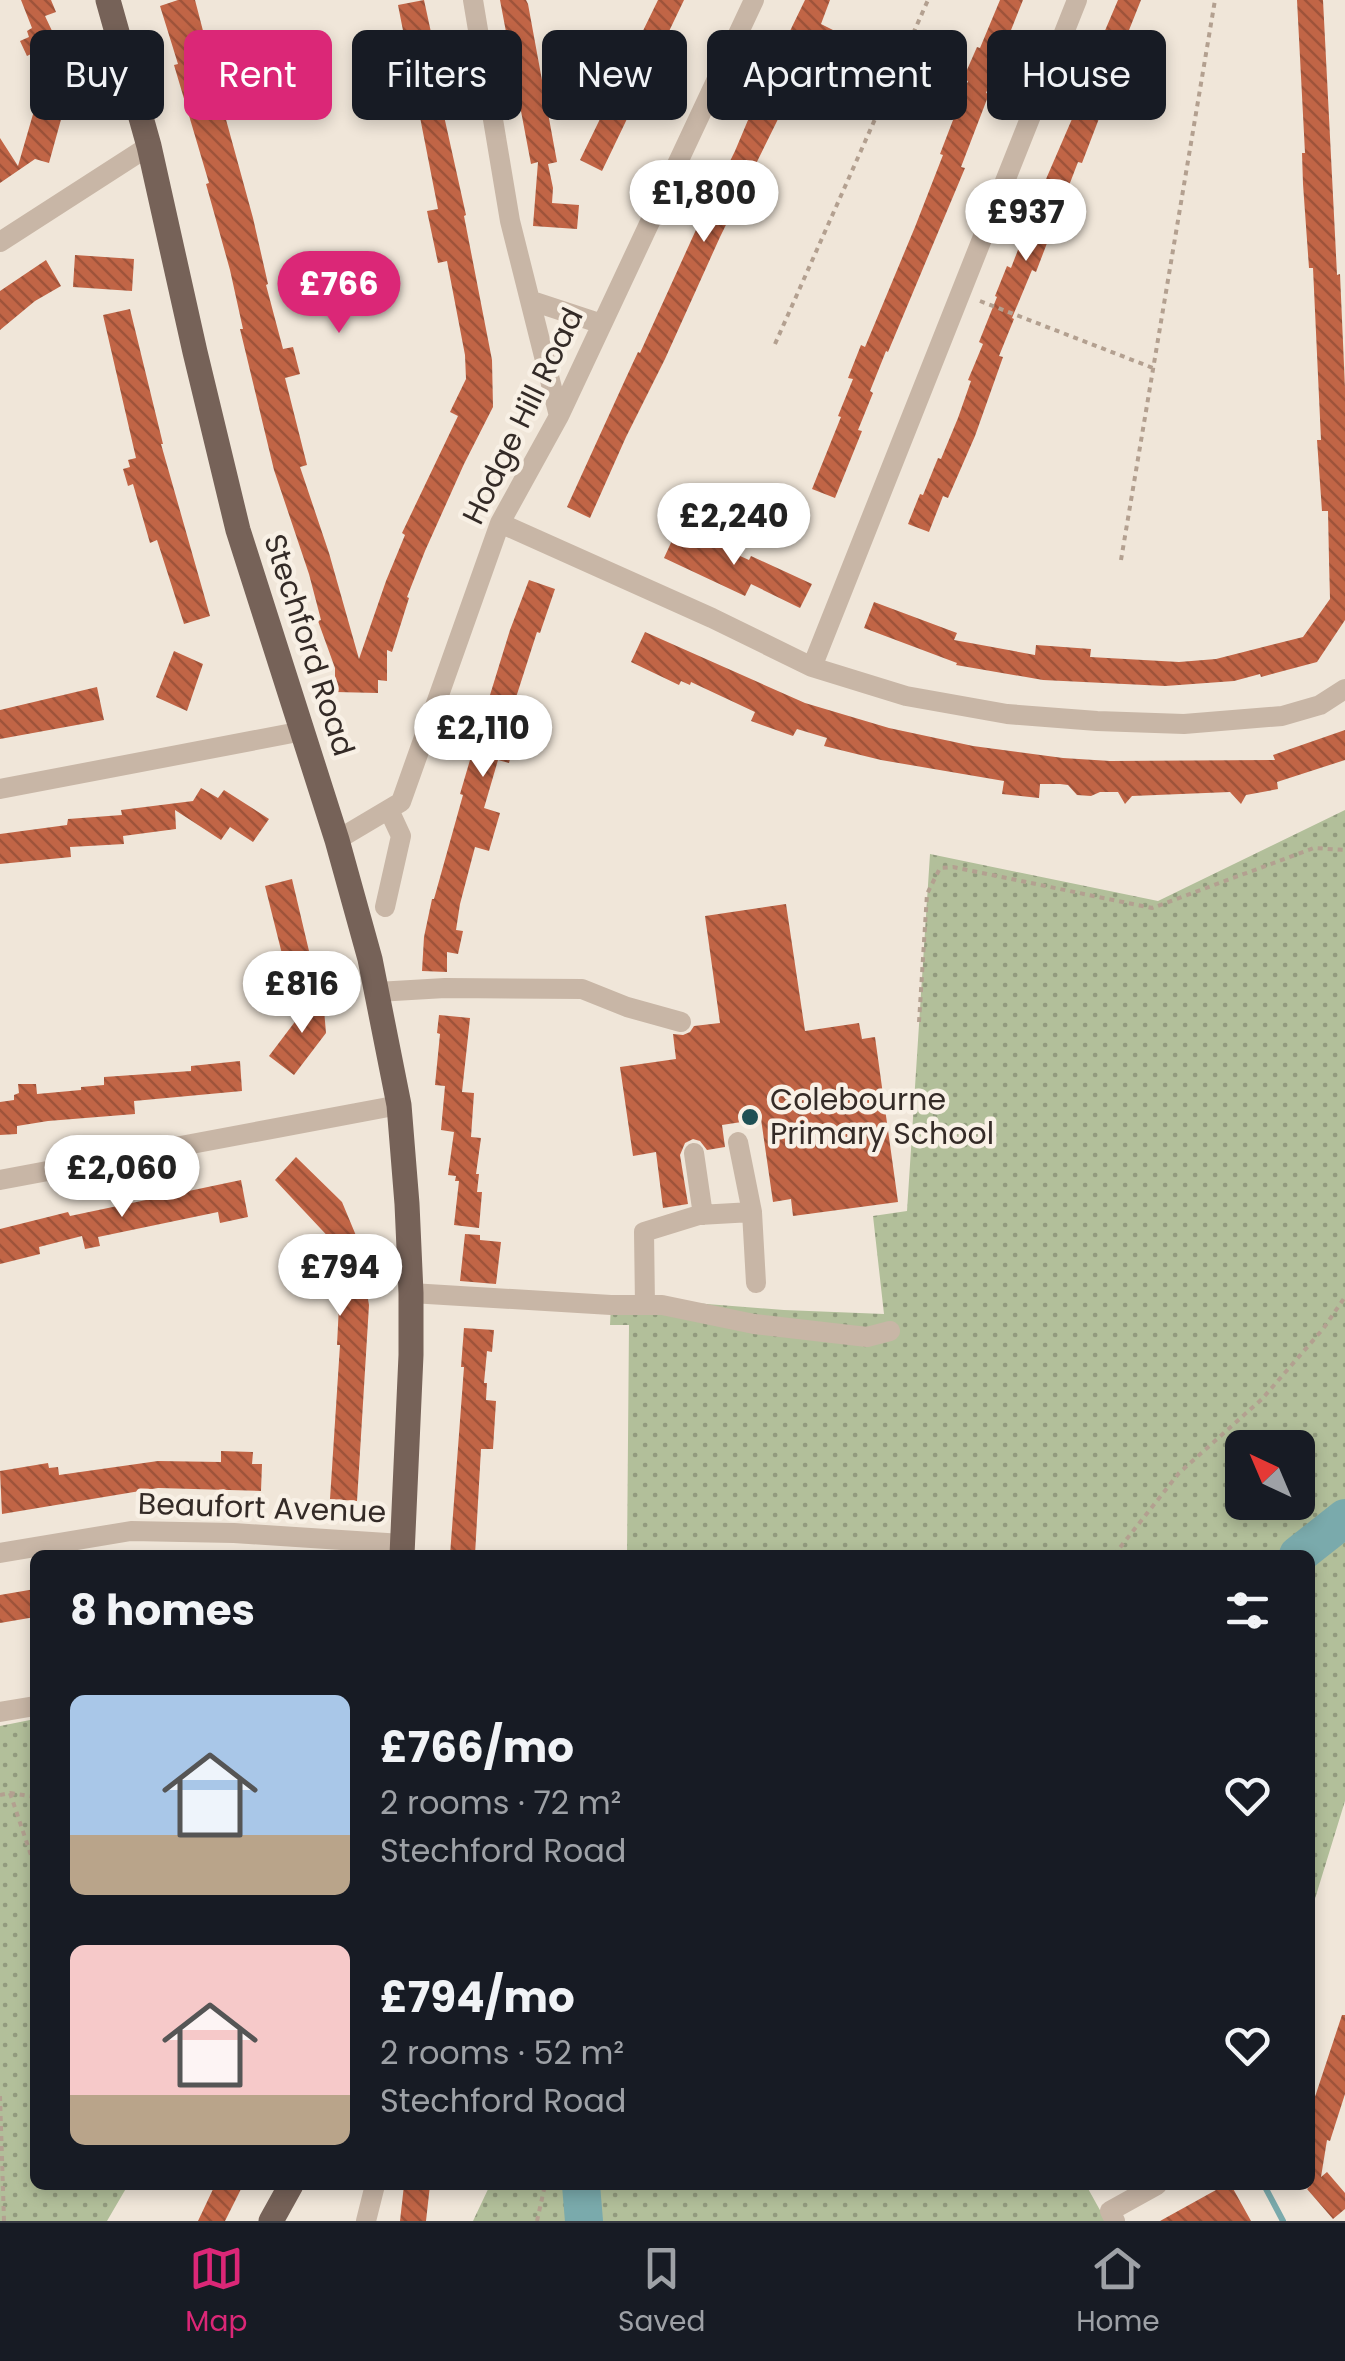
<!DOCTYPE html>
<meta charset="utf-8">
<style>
body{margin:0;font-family:Poppins,sans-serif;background:#242831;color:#f1f3f6;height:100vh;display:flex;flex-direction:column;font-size:38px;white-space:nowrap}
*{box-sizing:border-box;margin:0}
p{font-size:32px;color:#9ea1a6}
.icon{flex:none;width:55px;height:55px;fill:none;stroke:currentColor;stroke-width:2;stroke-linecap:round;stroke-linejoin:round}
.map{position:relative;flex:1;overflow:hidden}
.side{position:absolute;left:30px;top:1550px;width:1285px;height:640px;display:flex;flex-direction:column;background:#171b24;border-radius:15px;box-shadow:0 5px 15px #0003}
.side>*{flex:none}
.banner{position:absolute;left:30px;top:30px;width:1285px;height:90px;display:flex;gap:20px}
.needle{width:65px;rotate:316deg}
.buttons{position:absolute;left:1225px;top:1430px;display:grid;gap:20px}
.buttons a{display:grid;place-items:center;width:90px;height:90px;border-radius:15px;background:#171b24;box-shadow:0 5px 15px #0003;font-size:50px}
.price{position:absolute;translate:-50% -85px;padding:0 22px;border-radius:35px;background:#fff;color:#222;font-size:32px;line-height:65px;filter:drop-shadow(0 2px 5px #0008)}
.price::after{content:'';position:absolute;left:50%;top:60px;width:30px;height:22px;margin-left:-15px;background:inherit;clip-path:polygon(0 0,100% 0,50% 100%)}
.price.selected{background:#db2777;color:#fff}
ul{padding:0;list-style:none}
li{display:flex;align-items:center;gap:30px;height:250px;padding:0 40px}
li span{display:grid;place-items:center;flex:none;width:280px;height:200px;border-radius:15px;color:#555}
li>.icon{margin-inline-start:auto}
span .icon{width:120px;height:120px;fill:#fffc;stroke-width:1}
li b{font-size:42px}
h2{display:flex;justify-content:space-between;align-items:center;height:120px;padding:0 40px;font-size:42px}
.tag{padding:0 35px;border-radius:15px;background:#171b24;box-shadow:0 5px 15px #0003;font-size:35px;line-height:90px}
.tag.selected{background:#db2777;color:#fff}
.tabs{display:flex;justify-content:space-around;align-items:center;height:140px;border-top:2px solid #363941;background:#171b24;font-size:28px;color:#9ea1a6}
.tabs a{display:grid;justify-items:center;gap:5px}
.tabs .selected{color:#db2777}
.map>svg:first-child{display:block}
.park{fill:url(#park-dots);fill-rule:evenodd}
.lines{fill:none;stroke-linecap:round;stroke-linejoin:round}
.stream{stroke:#7aaaac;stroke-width:6}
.river{stroke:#7aaaac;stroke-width:38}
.building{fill:url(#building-back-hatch)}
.path{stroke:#b3a090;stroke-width:4;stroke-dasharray:5 5;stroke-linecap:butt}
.minor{stroke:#c8b6a6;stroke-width:20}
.major{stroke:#766258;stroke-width:25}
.poi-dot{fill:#1e5054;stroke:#f8f0e5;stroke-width:4}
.labels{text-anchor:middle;stroke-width:9;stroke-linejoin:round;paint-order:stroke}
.street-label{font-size:30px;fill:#342b27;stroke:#f8f0e5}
.poi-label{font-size:30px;fill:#342b27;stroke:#f8f0e5;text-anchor:start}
</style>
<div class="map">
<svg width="1345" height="2221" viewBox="0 0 1345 2221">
<defs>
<pattern id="park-dots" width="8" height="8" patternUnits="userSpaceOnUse" patternTransform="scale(2.5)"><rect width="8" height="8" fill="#b2bf9a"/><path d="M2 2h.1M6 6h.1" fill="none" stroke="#929b7e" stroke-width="1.8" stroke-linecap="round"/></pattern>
<pattern id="building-back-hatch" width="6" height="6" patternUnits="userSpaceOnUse" patternTransform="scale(2.5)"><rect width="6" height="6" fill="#c16546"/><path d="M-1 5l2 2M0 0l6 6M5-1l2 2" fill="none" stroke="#9e533a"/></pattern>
</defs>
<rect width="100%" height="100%" fill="#f0e6d9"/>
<!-- park -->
<path class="park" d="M 1345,810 L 1345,1801 L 1310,1915 L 1310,1555 L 627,1555 L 629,1325 L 610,1325 L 611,1305 L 656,1300 L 784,1310 L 884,1314 L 873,1216 L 907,1211 L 930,854 L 1158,901 ZM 1242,1448 L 1298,1448 L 1298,1502 L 1242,1502 Z
M 35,1719 L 35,2185 L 128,2185 L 107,2221 L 0,2221 L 0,1726 Z
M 490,2185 L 1086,2185 L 1106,2221 L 473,2221 Z"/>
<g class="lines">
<!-- stream -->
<path class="stream" d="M 1264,2185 L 1283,2221"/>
<!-- river -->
<path class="river" d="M 1298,1555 L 1345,1518
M 581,2185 L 584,2221"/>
</g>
<!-- building -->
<path class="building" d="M 21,0 L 51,0 L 56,12 L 45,16 L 70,69 L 48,79 L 35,52 L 27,56 L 20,41 L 29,37 L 27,31 L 32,28 Z
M 178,0 L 195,0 L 215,77 L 227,74 L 235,102 L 222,105 L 253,218 L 268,284 L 266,285 L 283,349 L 293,347 L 300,374 L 285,378 L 307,465 L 300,467 L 329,553 L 359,659 L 386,581 L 405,535 L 402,533 L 458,416 L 450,412 L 466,379 L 465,355 L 447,261 L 438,263 L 427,211 L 438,209 L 398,5 L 424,0 L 432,37 L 430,38 L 436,80 L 466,215 L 464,216 L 492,360 L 493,407 L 464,464 L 425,551 L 407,597 L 409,598 L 392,652 L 387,650 L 387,681 L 378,680 L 378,693 L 335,692 L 335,668 L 318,621 L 321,620 L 309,574 L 274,470 L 240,329 L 243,329 L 230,270 L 206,184 L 209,183 L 174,65 L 178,64 L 160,6 Z
M 500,0 L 526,0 L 528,4 L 557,162 L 548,164 L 553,188 L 552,203 L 579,205 L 577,229 L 533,226 L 538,162 L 531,164 Z
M 658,0 L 684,0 L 602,171 L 580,160 Z
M 805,0 L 830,0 L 821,24 L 833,30 L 809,80 L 800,76 L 781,113 L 720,237 L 665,359 L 626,437 L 590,518 L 567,507 L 625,380 L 638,352 L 640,353 L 695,232 L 735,151 L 756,101 Z
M 1000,0 L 1023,0 L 986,93 L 989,94 L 961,167 L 965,168 L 888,352 L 886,351 L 870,391 L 873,393 L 858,430 L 862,431 L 835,498 L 812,489 L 841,417 L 838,416 L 853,379 L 848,378 L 861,345 L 865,347 L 915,227 L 943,155 L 940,154 L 968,81 L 963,79 L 977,47 L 980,48 Z
M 1118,0 L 1141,0 L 1104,93 L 1108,95 L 1082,163 L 1078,162 L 1036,272 L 1032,270 L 1012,318 L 1014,319 L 999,356 L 1003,357 L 975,436 L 948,498 L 943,496 L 929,532 L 908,524 L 920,494 L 923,495 L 938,458 L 941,459 L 958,418 L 971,381 L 968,380 L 983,344 L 979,342 L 997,297 L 995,296 L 1007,266 L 1011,268 L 1040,193 L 1088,82 L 1084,80 Z
M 1297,0 L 1323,0 L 1335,235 L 1337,275 L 1340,274 L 1345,388 L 1345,620 L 1317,662 L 1261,677 L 1260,674 L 1234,681 L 1165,686 L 1043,680 L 956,665 L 957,663 L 864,628 L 874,602 L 957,633 L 954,640 L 1035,655 L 1036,645 L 1091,649 L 1090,657 L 1179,662 L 1216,659 L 1303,637 L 1330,599 L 1329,560 L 1328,511 L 1322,511 L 1317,440 L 1321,440 L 1313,268 L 1309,268 L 1303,184 L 1302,153 L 1305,153 Z
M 38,97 L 65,105 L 49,163 L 35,159 L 0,183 L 0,138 L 18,166 Z
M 75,255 L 134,259 L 132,291 L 73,287 Z
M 46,260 L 61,286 L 35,301 L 0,330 L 0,291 Z
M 130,309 L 163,444 L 161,444 L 210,616 L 184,624 L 157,540 L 150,543 L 133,484 L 128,486 L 123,469 L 130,467 L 128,460 L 136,458 L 103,315 Z
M 684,524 L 720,547 L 749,560 L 751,556 L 812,584 L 800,608 L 751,584 L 745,596 L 664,558 L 675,534 L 679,536 Z
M 529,580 L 555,589 L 540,633 L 537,632 L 511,713 L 518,715 L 509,741 L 514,743 L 509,763 L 498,760 L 484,808 L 500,813 L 489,851 L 475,847 L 460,904 L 456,930 L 463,931 L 458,954 L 447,952 L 447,972 L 422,971 L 424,937 L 432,899 L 434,899 L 463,795 L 460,794 L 470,760 L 510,630 Z
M 645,632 L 805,703 L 889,728 L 973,746 L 1063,758 L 1110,761 L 1275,760 L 1273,755 L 1345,730 L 1345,760 L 1277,782 L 1278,789 L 1246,795 L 1241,804 L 1230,792 L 1132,796 L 1125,804 L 1118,792 L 1100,792 L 1091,796 L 1077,795 L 1068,785 L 1060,784 L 1040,784 L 1039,798 L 1002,794 L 1004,781 L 881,760 L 824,746 L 827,738 L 797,729 L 793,736 L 751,721 L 755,712 L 691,682 L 690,685 L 681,681 L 679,685 L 631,662 Z
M 174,651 L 203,664 L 187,711 L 156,697 Z
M 97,687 L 104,720 L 0,739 L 0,710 Z
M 201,788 L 218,798 L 224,790 L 269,819 L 253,842 L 230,827 L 221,840 L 175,810 L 176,829 L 123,836 L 124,844 L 70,847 L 71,857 L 0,864 L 0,834 L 67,825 L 68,819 L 122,815 L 121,810 L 193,801 Z
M 292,879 L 317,985 L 291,991 L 288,983 L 271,974 L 283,958 L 265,886 Z
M 786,904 L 805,1031 L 859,1023 L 862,1039 L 875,1037 L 898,1202 L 793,1216 L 791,1199 L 773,1202 L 761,1119 L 722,1125 L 725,1147 L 707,1150 L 700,1141 L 693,1139 L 685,1143 L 680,1155 L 688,1204 L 663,1208 L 656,1152 L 633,1156 L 620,1067 L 676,1059 L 673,1034 L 683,1035 L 690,1032 L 694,1026 L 720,1023 L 705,916 Z
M 322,986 L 326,1033 L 294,1075 L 269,1056 Z
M 439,1015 L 470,1018 L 462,1092 L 474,1093 L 471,1137 L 481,1138 L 476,1174 L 479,1174 L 477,1192 L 482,1192 L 479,1228 L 454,1225 L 459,1181 L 455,1181 L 456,1176 L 448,1175 L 454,1132 L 441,1130 L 445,1086 L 435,1085 L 440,1034 L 437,1033 Z
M 240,1061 L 242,1091 L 134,1101 L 135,1114 L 48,1121 L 17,1126 L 17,1134 L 0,1135 L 0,1102 L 14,1100 L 14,1095 L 19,1093 L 18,1084 L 36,1084 L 37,1094 L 81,1090 L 81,1087 L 104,1085 L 104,1077 L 191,1071 L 191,1066 Z
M 296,1157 L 342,1202 L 357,1238 L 369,1305 L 357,1501 L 330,1499 L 340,1345 L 337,1345 L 340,1285 L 337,1268 L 323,1270 L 319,1248 L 336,1245 L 275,1180 Z
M 241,1180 L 248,1217 L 220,1223 L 218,1212 L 98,1237 L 100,1246 L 85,1249 L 82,1236 L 39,1247 L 40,1254 L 0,1264 L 0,1229 L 68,1212 L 70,1216 Z
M 465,1234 L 480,1235 L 480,1240 L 501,1242 L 496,1284 L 460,1281 Z
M 464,1328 L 494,1330 L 492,1352 L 487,1351 L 484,1383 L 487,1383 L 486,1400 L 496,1401 L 493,1449 L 481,1449 L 475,1555 L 450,1555 L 464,1367 L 461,1367 Z
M 221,1451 L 253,1452 L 252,1464 L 262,1464 L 261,1491 L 158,1488 L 2,1514 L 0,1471 L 48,1463 L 49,1468 L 58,1467 L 59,1475 L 158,1461 L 221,1462 Z
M 35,1589 L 35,1617 L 0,1623 L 0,1595 Z
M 1342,2015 L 1345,2015 L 1345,2094 L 1330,2141 L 1327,2140 L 1321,2177 L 1327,2172 L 1345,2193 L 1345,2209 L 1333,2219 L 1307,2189 L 1310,2186 L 1310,2112 Z
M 215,2185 L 243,2185 L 225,2221 L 198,2221 Z
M 404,2185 L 430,2185 L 426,2221 L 400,2221 Z
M 1225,2185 L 1231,2185 L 1251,2221 L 1160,2221 Z"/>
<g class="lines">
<!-- path -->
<path class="path" d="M 980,301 L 1153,368
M 775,344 L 928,0
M 1121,560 L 1215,0
M 919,1022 L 927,894 L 940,868 L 953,867 L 1152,908 L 1314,848 L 1345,850
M 1114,1555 L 1179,1473 L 1262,1399 L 1323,1329 L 1345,1297
M 10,1793 L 35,1867
M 0,1795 L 10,1793 L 35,1797
M 0,2096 L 4,2221
M 537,2221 L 545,2185"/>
<!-- minor -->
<path class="minor" d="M 473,0 L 510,221 L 559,416
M 0,242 L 149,146
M 532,301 L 602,324
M 500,523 L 712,618 L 812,667 L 906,696 L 1007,714 L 1097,721 L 1184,724 L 1282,716 L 1320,705 L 1345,689
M 812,667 L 1077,0
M 0,789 L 303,731
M 337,840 L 401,802 L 500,523 L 559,416 L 754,0
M 385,907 L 401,836 L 389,810
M 377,992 L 445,988 L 582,989 L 627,1007 L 681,1022
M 738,1142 L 752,1212
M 694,1153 L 703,1215
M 0,1180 L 399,1105
M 411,1293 L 611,1305 L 662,1305 L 754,1324 L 867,1337 L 890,1331
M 645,1305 L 644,1232 L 699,1215 L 752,1212 L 756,1283
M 0,1553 L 131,1531 L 234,1533 L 402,1544
M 0,1712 L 35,1706
M 366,2221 L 375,2185
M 1115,2221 L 1110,2211 L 1157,2185"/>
<!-- major -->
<path class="major" d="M 108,0 L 149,146 L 195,352 L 238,530 L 337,840 L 370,959 L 399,1105 L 407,1204 L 411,1293 L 411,1355 L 402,1555
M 271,2221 L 291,2185"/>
</g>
<!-- markers -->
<circle class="poi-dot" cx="750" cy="1117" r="10"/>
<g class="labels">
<!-- street labels -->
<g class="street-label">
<text transform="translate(523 416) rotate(-64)" y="10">Hodge Hill Road</text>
<text transform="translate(309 645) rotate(72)" y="10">Stechford Road</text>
<text transform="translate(262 1508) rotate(2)" y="10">Beaufort Avenue</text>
</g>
<!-- poi labels -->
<g class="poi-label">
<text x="770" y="1110">Colebourne<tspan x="770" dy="34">Primary School</tspan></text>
</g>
</g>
</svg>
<div class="buttons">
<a><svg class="needle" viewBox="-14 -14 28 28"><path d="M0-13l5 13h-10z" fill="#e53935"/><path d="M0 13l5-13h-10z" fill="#9ea1a6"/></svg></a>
</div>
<b class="price" style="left:704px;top:245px">£1,800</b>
<b class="price" style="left:1026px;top:264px">£937</b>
<b class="price selected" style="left:339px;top:336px">£766</b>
<b class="price" style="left:734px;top:568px">£2,240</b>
<b class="price" style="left:483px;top:780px">£2,110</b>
<b class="price" style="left:302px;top:1036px">£816</b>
<b class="price" style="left:122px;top:1220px">£2,060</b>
<b class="price" style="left:340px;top:1319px">£794</b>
<div class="banner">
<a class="tag">Buy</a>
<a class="tag selected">Rent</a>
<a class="tag">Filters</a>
<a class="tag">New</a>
<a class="tag">Apartment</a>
<a class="tag">House</a>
</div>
<section class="side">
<h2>8 homes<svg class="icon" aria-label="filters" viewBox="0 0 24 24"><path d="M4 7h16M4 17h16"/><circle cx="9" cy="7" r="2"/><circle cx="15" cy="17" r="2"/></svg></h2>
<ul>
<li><span style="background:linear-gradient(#a9c7e8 70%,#b9a48a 0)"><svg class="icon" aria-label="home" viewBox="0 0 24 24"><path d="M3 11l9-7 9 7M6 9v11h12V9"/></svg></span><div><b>£766/mo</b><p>2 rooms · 72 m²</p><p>Stechford Road</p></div><svg class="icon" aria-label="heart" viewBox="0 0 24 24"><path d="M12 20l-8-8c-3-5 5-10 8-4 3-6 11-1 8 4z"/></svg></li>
<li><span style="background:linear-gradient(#f6c9c9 75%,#b9a48a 0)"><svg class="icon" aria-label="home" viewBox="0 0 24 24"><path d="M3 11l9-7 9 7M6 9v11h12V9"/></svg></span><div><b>£794/mo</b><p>2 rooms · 52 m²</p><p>Stechford Road</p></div><svg class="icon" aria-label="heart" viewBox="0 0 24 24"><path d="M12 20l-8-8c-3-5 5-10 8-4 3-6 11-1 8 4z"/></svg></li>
</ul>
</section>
</div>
<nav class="tabs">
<a class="selected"><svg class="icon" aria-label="map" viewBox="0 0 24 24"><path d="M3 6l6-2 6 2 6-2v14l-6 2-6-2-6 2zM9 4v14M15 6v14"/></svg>Map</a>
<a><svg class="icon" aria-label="saved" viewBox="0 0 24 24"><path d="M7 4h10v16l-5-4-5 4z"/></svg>Saved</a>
<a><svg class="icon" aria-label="home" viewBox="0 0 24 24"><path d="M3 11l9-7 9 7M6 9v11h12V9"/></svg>Home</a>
</nav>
